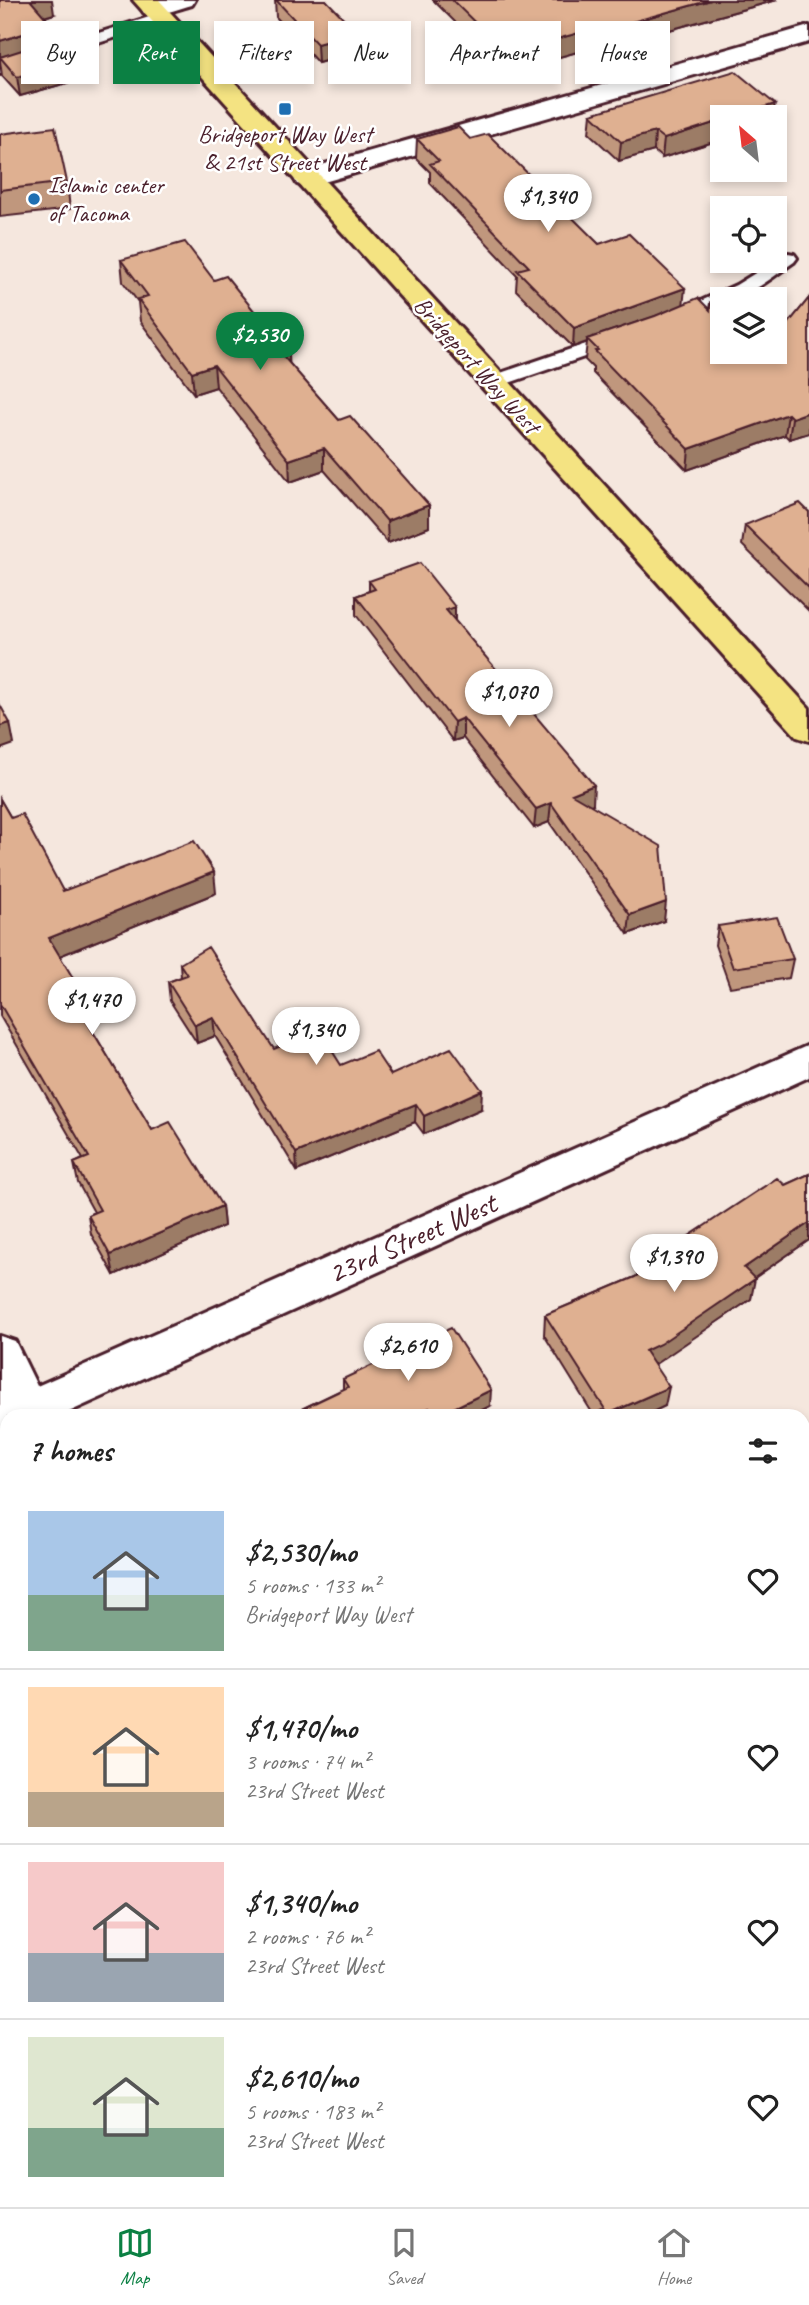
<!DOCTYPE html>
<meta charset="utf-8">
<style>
body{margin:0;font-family:Caveat,sans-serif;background:#f6f6f6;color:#222;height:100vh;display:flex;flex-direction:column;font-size:26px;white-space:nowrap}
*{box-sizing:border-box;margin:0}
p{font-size:23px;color:#767676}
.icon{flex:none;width:38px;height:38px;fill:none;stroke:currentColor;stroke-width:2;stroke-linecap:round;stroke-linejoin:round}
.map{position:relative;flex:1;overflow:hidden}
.sheet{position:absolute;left:0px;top:1409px;width:810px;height:800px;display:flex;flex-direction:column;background:#fff;border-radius:21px 21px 0 0;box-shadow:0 4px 10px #0003}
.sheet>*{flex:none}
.guide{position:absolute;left:21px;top:21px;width:768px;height:63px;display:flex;gap:14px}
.needle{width:46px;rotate:332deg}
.buttons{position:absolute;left:710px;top:105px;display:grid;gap:14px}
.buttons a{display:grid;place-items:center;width:77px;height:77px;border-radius:0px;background:#fff;box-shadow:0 4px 10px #0003;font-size:35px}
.price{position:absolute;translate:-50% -60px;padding:0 16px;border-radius:24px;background:#fff;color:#222;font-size:23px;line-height:46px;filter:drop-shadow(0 2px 4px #0008)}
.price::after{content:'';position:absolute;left:50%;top:42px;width:21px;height:16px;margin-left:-10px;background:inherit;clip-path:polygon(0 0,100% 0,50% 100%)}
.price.active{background:#0b8043;color:#fff}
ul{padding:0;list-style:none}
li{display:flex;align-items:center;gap:21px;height:175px;padding:0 28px}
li+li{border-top:2px solid #e0e0e0}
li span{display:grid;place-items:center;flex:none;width:196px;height:140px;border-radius:0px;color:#555}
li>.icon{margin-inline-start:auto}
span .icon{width:84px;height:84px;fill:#fffc;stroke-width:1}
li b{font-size:30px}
h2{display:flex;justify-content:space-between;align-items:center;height:84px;padding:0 28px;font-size:30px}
.pill{padding:0 24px;border-radius:0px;background:#fff;box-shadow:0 4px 10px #0003;font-size:24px;line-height:63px}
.pill.active{background:#0b8043;color:#fff}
.menu{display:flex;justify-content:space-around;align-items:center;height:98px;border-top:2px solid #e0e0e0;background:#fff;font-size:19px;color:#767676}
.menu a{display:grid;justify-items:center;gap:4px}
.menu .active{color:#0b8043}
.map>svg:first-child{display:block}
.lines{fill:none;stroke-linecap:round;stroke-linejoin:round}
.lane-casing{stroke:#4a1f2b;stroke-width:6}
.street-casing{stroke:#4a1f2b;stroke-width:6}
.primary-casing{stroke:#4a1f2b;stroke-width:6}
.lane{fill:#fff;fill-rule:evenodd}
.street{fill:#fff;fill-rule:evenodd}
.primary{fill:#f4e382;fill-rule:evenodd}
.wall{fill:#c0977d;stroke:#4a1f2b;stroke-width:2}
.shaded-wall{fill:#9c7b66;stroke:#4a1f2b;stroke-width:2}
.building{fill:#dfb091;stroke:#4a1f2b;stroke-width:2}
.poi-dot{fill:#1f6fb2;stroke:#fff;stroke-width:2.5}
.labels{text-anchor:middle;stroke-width:5;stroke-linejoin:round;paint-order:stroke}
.far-poi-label{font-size:24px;fill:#4a1f2b;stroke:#fff}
.far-street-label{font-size:24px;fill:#4a1f2b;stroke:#fff}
.street-label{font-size:30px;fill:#4a1f2b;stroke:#fff}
</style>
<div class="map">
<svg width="809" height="2207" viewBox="0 0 809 2207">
<rect width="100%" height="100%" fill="#f5e7de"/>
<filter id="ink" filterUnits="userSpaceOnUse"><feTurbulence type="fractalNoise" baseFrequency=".0143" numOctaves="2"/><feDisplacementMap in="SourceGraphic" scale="14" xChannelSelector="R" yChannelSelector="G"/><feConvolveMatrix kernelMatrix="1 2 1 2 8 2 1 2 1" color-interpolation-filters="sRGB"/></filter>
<g filter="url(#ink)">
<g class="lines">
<!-- lane casing -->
<g class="lane-casing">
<path id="lane" d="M 162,13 L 170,18 L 168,21 L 0,74 L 0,64 Z
M 788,253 L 794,254 L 797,258 L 794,262 C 773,276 749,299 723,299 L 723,305 L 682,323 L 676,324 L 667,319 L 670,315 L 736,285 Z
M 618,333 L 627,339 L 625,343 L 500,386 L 486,386 L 484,382 L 486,378 Z"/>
</g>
<!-- street casing -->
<g class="street-casing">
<path id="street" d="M 155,0 L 195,0 L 192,5 C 177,9 160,17 144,13 L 141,8 L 144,3 Z
M 809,26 L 809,42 L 317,184 L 307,186 L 297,184 L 294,178 L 297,172 Z
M 809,1045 L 809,1077 L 60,1416 L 7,1416 L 7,1432 L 0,1429 L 0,1336 L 15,1341 L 37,1386 Z
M 809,1723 L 809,1768 L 803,1770 L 803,1725 Z
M 7,2166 L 7,2202 L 29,2202 L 27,2207 L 0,2207 L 0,2169 Z
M 423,2202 L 475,2202 L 473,2207 L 421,2207 Z"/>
</g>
<!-- primary casing -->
<g class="primary-casing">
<path id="primary" d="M 133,0 L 159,0 L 809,708 L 809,741 L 797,737 Z"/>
</g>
<!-- lane -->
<use href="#lane" class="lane"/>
<!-- street -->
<use href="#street" class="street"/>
<!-- primary -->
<use href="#primary" class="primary"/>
</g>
<!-- wall -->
<path class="wall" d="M 0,0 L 54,14 L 45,17 L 54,40 L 85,78 L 20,96 L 2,76 L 0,61 Z
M 275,0 L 326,0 L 358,52 L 318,63 L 276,17 Z
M 433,0 L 777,0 L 594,51 L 592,48 L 505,72 Z
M 591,114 L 723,117 L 723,139 L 662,158 L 654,151 L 619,161 L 589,133 Z
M 0,134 L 67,182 L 70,209 L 0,217 Z
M 417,139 L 470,139 L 599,244 L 683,304 L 709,309 L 710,303 L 764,354 L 809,298 L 809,433 L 789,439 L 785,435 L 687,470 L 593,373 L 593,368 L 585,360 L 587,342 L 573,347 L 516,290 L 517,275 L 430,183 L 430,172 L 416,158 Z
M 121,260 L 214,280 L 289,354 L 289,363 L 339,420 L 429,505 L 429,527 L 388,543 L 324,470 L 290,482 L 216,387 L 194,394 L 140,321 L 138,302 L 123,282 Z
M 809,512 L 809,611 L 742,545 L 745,525 Z
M 369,581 L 455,621 L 593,804 L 590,805 L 664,921 L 628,934 L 549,822 L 534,828 L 463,738 L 453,741 L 356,615 L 356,596 L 369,591 Z
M 0,799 L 11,818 L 63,891 L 216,893 L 59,956 L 76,983 L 79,1004 L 77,1005 L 152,1130 L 222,1206 L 224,1226 L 114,1275 L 91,1234 L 88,1215 L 94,1212 L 78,1183 L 74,1163 L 83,1159 L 0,1016 Z
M 718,926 L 793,959 L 789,978 L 730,987 L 715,945 Z
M 180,964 L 274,1049 L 341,1065 L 391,1075 L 481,1109 L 424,1134 L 415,1122 L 297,1171 L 215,1036 L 197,1043 L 170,1001 L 168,982 L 181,977 Z
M 809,1174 L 809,1240 L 754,1278 L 751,1299 L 654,1364 L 665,1406 L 644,1416 L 591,1416 L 593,1414 L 544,1335 L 545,1315 L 635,1277 L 673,1251 L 674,1246 L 785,1185 Z
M 343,1379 L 490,1406 L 470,1416 L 287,1416 L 343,1389 Z
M 809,1952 L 809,2145 L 803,2140 L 803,1961 Z"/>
<!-- shaded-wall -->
<path class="shaded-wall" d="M 33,0 L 52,0 L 54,14 L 33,20 L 31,1 Z
M 711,0 L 777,0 L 594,51 L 596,32 Z
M 52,25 L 55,44 L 0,57 L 0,41 Z
M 593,29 L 592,48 L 505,72 L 506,53 Z
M 358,33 L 358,52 L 318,63 L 317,44 Z
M 83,59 L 85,78 L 20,96 L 17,77 Z
M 775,104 L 773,117 L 733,117 Z
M 723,120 L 723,139 L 662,158 L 664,139 Z
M 655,132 L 654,151 L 619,161 L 621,142 Z
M 685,288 L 683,307 L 587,339 L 587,342 L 573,347 L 574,328 Z
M 289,354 L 290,375 L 283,356 Z
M 214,365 L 216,387 L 194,394 L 192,372 Z
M 809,412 L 809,433 L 789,439 L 792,418 Z
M 788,414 L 785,435 L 687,470 L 689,449 Z
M 324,448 L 324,470 L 290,482 L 289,460 Z
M 429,505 L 429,527 L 388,543 L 387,521 Z
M 455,607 L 455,627 L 446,610 Z
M 463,718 L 463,738 L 453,741 L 454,722 Z
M 10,723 L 14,744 L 0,749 L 0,726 Z
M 594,785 L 593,804 L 570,813 L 572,794 Z
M 551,803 L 549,822 L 534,828 L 536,809 Z
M 214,872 L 216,893 L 52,959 L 49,938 Z
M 666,902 L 664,921 L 628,934 L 630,915 Z
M 76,983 L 79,1004 L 70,1008 L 66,987 Z
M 213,1017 L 215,1036 L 197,1043 L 195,1025 Z
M 482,1090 L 481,1109 L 424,1134 L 424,1116 Z
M 416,1104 L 415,1122 L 297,1171 L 296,1153 Z
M 222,1206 L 224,1226 L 114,1275 L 110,1255 Z
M 809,1223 L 809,1240 L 740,1288 L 744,1268 Z
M 755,1279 L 751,1299 L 657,1363 L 642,1370 L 645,1351 Z
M 669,1387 L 665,1406 L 644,1416 L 608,1416 L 608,1414 Z
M 491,1390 L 490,1406 L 470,1416 L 437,1416 Z
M 429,1408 L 429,1416 L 413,1416 Z
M 7,1611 L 7,1628 L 0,1631 L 0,1615 Z
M 809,1621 L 809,1634 L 803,1636 L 803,1624 Z
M 809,1676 L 809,1689 L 803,1691 L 803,1679 Z"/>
<!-- building -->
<path class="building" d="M 0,0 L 33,0 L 31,1 L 52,25 L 0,41 Z
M 276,0 L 326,0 L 358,33 L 317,44 Z
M 452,0 L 711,0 L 596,32 L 593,29 L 506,53 Z
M 63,37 L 83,59 L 17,77 L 0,57 Z
M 735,71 L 775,104 L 733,117 L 723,117 L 723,120 L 664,139 L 655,132 L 621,142 L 591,114 Z
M 55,127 L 67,182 L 0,190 L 0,134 Z
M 458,127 L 470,139 L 488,134 L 599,244 L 629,234 L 685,288 L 574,328 L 517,270 L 529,267 L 430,164 L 439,161 L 417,139 Z
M 185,242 L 214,280 L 226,276 L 289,354 L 283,356 L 339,420 L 350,416 L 429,505 L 387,521 L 324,448 L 289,460 L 214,365 L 192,372 L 138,299 L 148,296 L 121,260 Z
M 698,298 L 710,310 L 710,303 L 723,315 L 723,352 L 761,352 L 764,354 L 766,352 L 775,352 L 775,340 L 809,298 L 809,412 L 792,418 L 788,414 L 689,449 L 595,351 L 598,350 L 587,339 L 655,316 Z
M 800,503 L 809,512 L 809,588 L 745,525 Z
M 420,563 L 455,607 L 446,610 L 594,785 L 572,794 L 661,846 L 666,902 L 630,915 L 551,803 L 536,809 L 463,718 L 454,722 L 356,596 L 375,589 L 369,581 Z
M 0,705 L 10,723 L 0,726 Z
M 0,799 L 11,818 L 22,814 L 63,891 L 194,841 L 214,872 L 49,938 L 76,983 L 66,987 L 152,1130 L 170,1122 L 222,1206 L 110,1255 L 88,1215 L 100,1210 L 74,1163 L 89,1157 L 0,1004 Z
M 777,917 L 793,959 L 733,968 L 718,926 Z
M 208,947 L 274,1049 L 319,1030 L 341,1065 L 375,1051 L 391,1075 L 451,1048 L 482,1090 L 424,1116 L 416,1104 L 296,1153 L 213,1017 L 195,1025 L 168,982 L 187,975 L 180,964 Z
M 809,1174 L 809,1223 L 744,1268 L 755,1279 L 660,1344 L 645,1351 L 669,1387 L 608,1414 L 545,1315 L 635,1277 L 676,1249 L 674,1246 L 777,1178 L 785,1185 Z
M 451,1328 L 491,1390 L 437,1416 L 434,1416 L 429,1408 L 413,1416 L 287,1416 L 348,1387 L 343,1379 Z
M 602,1410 L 605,1416 L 591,1416 Z
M 7,1536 L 7,1611 L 0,1615 L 0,1539 Z
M 803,1537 L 806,1543 L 809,1542 L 809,1621 L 803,1624 Z
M 803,1651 L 809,1662 L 809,1676 L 803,1679 Z
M 809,1952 L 809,2131 L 805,2127 L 803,2130 L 803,1961 Z
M 144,2202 L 278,2202 L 280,2207 L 146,2207 Z"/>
</g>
<!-- markers -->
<g class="poi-dot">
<rect x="278" y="102" width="14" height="14" rx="3.5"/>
<circle cx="34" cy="199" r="7"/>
</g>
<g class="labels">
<!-- far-poi labels -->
<g class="far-poi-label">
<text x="285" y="142">Bridgeport Way West<tspan x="285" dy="28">&amp; 21st Street West</tspan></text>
<text x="48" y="193" text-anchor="start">Islamic center<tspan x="48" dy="28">of Tacoma</tspan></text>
</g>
<!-- far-street labels -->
<g class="far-street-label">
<text transform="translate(477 365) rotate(48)" y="8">Bridgeport Way West</text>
</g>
<!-- street labels -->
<g class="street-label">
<text transform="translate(412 1238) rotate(-24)" y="10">23rd Street West</text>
</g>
</g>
</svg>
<div class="buttons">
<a><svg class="needle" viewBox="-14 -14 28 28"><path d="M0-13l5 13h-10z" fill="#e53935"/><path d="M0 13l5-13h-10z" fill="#767676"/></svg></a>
<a><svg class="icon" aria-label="locate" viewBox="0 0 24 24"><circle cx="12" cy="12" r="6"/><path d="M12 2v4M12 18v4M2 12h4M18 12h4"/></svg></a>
<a><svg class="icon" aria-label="layers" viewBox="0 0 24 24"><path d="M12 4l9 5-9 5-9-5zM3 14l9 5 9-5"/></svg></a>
</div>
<b class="price" style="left:548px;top:234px">$1,340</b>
<b class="price active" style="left:260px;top:372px">$2,530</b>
<b class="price" style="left:509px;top:729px">$1,070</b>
<b class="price" style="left:92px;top:1037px">$1,470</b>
<b class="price" style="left:316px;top:1067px">$1,340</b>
<b class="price" style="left:674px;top:1294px">$1,390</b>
<b class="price" style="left:408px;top:1383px">$2,610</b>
<div class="guide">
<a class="pill">Buy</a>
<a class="pill active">Rent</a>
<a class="pill">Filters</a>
<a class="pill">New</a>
<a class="pill">Apartment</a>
<a class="pill">House</a>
</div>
<section class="sheet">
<h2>7 homes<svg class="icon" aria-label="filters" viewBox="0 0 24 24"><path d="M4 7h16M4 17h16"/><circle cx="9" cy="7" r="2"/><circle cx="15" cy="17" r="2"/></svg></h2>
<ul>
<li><span style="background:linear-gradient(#a9c7e8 60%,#7fa58c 0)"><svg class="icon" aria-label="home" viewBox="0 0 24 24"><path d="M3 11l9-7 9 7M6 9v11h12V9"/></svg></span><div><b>$2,530/mo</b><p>5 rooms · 133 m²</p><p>Bridgeport Way West</p></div><svg class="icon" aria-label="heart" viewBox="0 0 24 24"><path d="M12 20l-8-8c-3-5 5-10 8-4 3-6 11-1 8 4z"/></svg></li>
<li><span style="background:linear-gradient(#ffd9b3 75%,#b9a48a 0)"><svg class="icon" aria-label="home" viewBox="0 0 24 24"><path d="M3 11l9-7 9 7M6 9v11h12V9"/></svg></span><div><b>$1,470/mo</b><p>3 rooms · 74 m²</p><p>23rd Street West</p></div><svg class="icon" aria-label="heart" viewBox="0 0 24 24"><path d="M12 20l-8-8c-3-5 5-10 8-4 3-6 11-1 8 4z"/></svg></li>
<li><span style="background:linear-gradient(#f6c9c9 65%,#9aa5b1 0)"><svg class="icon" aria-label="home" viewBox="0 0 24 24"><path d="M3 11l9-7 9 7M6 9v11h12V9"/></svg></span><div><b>$1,340/mo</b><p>2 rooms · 76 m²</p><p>23rd Street West</p></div><svg class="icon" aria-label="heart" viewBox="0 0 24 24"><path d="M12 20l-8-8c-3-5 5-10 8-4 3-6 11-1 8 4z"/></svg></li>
<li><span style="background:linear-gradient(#dfe7d0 65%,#7fa58c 0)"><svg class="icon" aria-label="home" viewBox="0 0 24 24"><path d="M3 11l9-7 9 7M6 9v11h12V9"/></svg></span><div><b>$2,610/mo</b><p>5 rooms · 183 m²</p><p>23rd Street West</p></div><svg class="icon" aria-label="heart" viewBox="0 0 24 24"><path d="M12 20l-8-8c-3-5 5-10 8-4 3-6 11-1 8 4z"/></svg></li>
</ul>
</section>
</div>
<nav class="menu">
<a class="active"><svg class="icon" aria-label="map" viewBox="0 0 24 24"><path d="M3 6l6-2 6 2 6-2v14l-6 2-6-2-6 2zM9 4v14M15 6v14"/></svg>Map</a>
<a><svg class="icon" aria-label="saved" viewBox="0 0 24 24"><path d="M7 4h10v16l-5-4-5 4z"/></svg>Saved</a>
<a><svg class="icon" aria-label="home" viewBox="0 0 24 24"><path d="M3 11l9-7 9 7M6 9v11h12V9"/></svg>Home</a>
</nav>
